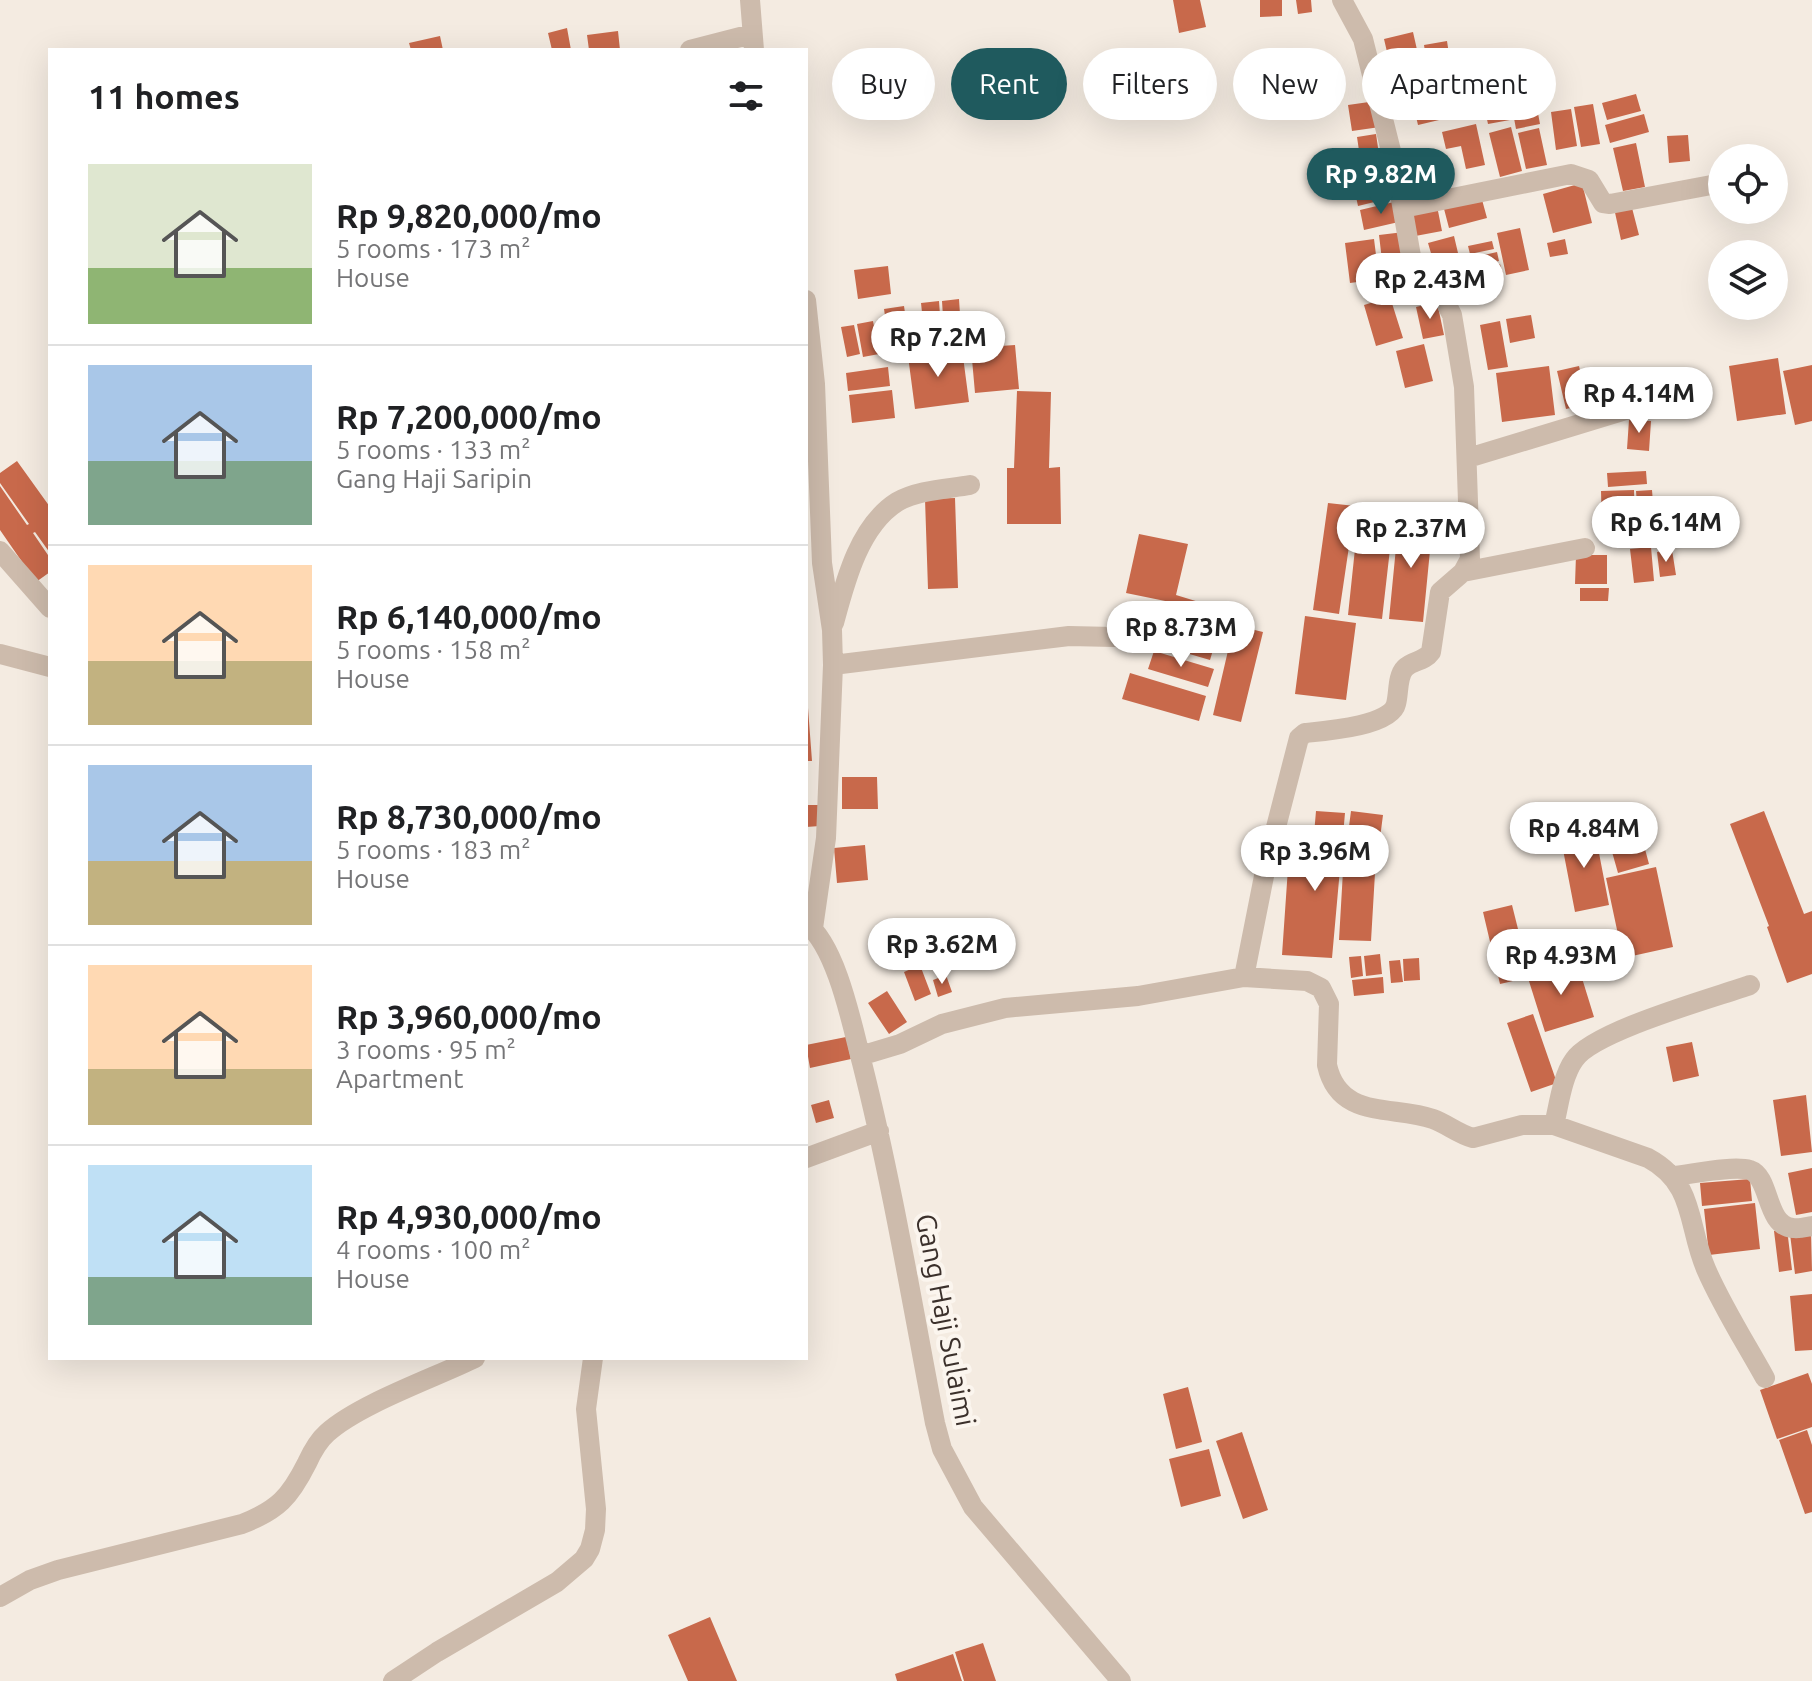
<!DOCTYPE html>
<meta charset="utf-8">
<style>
body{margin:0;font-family:Ubuntu,sans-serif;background:#f6f6f6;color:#202124;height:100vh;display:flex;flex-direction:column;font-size:30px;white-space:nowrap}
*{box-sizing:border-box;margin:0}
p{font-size:26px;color:#757577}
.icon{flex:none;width:44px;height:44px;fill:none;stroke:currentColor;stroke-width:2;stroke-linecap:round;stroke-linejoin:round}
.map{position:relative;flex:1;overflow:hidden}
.side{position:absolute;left:48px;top:48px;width:760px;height:1312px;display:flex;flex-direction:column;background:#fff;border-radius:0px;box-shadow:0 8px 32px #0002}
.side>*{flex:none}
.top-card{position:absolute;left:832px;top:48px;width:760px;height:72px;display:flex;gap:16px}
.tools{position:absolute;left:1708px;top:144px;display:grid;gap:16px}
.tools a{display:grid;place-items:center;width:80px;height:80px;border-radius:50%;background:#fff;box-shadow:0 8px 32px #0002;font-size:40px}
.price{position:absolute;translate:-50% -68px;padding:0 18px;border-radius:28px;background:#fff;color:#222;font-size:26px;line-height:52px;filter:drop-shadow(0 2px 4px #0008)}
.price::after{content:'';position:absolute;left:50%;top:48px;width:24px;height:18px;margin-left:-12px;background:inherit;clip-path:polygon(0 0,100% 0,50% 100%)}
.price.current{background:#1f5a5e;color:#fff}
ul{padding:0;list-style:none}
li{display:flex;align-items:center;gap:24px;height:200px;padding:0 40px}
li+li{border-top:2px solid #e0e0e0}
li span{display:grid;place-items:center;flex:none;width:224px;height:160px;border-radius:0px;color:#555}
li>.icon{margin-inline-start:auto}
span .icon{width:96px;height:96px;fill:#fffc;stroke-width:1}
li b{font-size:34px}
h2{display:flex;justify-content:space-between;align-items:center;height:96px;padding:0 40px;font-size:34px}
.chip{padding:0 28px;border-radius:36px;background:#fff;box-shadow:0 8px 32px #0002;font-size:28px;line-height:72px}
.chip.current{background:#1f5a5e;color:#fff}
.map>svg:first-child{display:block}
.building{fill:#c8694b}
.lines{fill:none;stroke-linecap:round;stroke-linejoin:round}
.minor{stroke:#cdbbac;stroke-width:20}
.labels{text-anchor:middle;stroke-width:8;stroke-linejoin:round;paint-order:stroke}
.street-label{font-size:28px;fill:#3b302b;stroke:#fbf5ee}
</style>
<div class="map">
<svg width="1812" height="1681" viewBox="0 0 1812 1681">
<rect width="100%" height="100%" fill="#f4ebe1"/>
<!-- building -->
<path class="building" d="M 1173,0 L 1200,0 L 1206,27 L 1179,33 Z
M 1260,0 L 1282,0 L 1282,16 L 1260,17 Z
M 1296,0 L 1311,0 L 1312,12 L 1298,14 Z
M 567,28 L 571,50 L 552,50 L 548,33 Z
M 618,31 L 620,50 L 589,50 L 587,35 Z
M 1413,32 L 1420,63 L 1391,69 L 1384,39 Z
M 440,36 L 443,50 L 411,50 L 409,43 Z
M 1447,41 L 1452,74 L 1429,78 L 1424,45 Z
M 1421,72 L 1424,84 L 1403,90 L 1400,78 Z
M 1535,73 L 1539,90 L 1514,95 L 1511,78 Z
M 1636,94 L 1641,111 L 1607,120 L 1602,103 Z
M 1451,95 L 1456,116 L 1418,125 L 1413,104 Z
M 1505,97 L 1510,120 L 1488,124 L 1483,101 Z
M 1535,97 L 1540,124 L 1516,129 L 1511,102 Z
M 1376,101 L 1380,127 L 1352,131 L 1348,105 Z
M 1593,104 L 1600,144 L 1581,147 L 1574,107 Z
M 1571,109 L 1577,146 L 1556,150 L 1551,112 Z
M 1644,114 L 1649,132 L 1610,143 L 1605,125 Z
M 1476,124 L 1485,165 L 1466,169 L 1461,146 L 1446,149 L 1442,132 Z
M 1511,127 L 1522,171 L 1500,177 L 1489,133 Z
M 1539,128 L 1547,165 L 1526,169 L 1518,133 Z
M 1376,134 L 1381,168 L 1362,171 L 1357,137 Z
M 1688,135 L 1690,161 L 1669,163 L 1667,136 Z
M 1636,143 L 1645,187 L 1623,191 L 1613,148 Z
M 1394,173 L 1399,196 L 1358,206 L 1353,183 Z
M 1582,183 L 1592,223 L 1553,233 L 1543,194 Z
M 1481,196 L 1487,218 L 1449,228 L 1443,205 Z
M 1398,201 L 1403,221 L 1364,230 L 1360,210 Z
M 1631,204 L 1639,235 L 1621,240 L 1614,208 Z
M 1437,206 L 1442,231 L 1410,237 L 1405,213 Z
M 1520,228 L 1529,270 L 1506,275 L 1497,233 Z
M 1404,232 L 1409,274 L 1384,277 L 1379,235 Z
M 1454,236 L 1458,253 L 1433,260 L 1428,243 Z
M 1374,239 L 1379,279 L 1350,283 L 1345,243 Z
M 1565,239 L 1568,254 L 1550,257 L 1547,243 Z
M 1492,241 L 1494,249 L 1470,254 L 1468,246 Z
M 1497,252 L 1499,261 L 1473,267 L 1471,258 Z
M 1469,263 L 1472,278 L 1450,283 L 1447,267 Z
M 1500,264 L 1503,274 L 1479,280 L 1477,270 Z
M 888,266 L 891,294 L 858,299 L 854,270 Z
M 1390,297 L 1403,338 L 1376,346 L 1364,305 Z
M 959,299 L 961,330 L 944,332 L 942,301 Z
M 939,301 L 941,329 L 924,331 L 921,303 Z
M 1437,302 L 1444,335 L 1423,339 L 1416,307 Z
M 904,306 L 909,340 L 889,343 L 884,309 Z
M 1531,315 L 1535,338 L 1510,343 L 1506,319 Z
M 873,321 L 879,354 L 863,357 L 857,324 Z
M 1500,321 L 1508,367 L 1488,370 L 1480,325 Z
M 854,325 L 860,354 L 847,357 L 841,327 Z
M 1424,344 L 1433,381 L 1405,388 L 1396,351 Z
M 1015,345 L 1019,389 L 975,393 L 971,348 Z
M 962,349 L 969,402 L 915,409 L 908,356 Z
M 1778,358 L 1786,414 L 1737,421 L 1729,366 Z
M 1812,365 L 1812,421 L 1795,425 L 1783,371 Z
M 1549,366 L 1555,415 L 1502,422 L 1496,373 Z
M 1579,366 L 1588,404 L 1566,409 L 1557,371 Z
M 888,367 L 890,386 L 848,391 L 846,373 Z
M 892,390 L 895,418 L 852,423 L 849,395 Z
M 1017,391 L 1051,392 L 1049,468 L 1060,467 L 1061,524 L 1007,524 L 1007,468 L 1014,468 Z
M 1629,420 L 1651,421 L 1649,451 L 1627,449 Z
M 17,461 L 50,507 L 50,553 L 35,532 L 33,533 L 50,558 L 50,572 L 36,582 L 0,530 L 0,486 L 27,525 L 29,524 L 0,483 L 0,473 Z
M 1646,471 L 1647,484 L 1608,487 L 1607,473 Z
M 1634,490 L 1635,528 L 1602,530 L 1601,491 Z
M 1652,490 L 1655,528 L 1639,529 L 1636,491 Z
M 955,498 L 958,588 L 928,589 L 925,499 Z
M 1328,503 L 1355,506 L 1339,614 L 1313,610 Z
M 1359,511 L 1394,514 L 1382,619 L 1348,615 Z
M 1399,517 L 1433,520 L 1423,622 L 1389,619 Z
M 1139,534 L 1188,544 L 1176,595 L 1225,610 L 1210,660 L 1162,646 L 1175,603 L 1126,593 Z
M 1651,547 L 1654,581 L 1634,583 L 1630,549 Z
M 1672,550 L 1676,575 L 1660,577 L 1657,552 Z
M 1576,555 L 1607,555 L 1607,584 L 1575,584 Z
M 1580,588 L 1609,588 L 1608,601 L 1580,601 Z
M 1305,616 L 1356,623 L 1346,700 L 1295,694 Z
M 1234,625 L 1263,632 L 1241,722 L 1213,715 Z
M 1154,651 L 1214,669 L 1208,687 L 1148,669 Z
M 1130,673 L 1206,696 L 1199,721 L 1122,699 Z
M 806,708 L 808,708 L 812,761 L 806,761 Z
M 842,777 L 877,777 L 878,809 L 842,809 Z
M 806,805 L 819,805 L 820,826 L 806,827 Z
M 1316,811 L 1345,813 L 1332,958 L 1282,955 L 1288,868 L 1311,869 Z
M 1351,811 L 1383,815 L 1376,869 L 1344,865 Z
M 1764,811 L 1804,914 L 1812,911 L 1812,974 L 1787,983 L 1767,927 L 1769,926 L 1730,824 Z
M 1635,812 L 1649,864 L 1618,873 L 1603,820 Z
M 1594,827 L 1609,905 L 1575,912 L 1560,834 Z
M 865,845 L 868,880 L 837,883 L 834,848 Z
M 1656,867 L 1673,947 L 1623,958 L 1606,878 Z
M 1343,871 L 1375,873 L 1371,941 L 1339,940 Z
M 1512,905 L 1530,977 L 1500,984 L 1483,912 Z
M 1380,954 L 1382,974 L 1366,976 L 1364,956 Z
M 1361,956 L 1363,976 L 1351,978 L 1349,957 Z
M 1419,958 L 1420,980 L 1404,981 L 1403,959 Z
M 1400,960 L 1403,982 L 1391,983 L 1389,961 Z
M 1577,962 L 1594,1017 L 1545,1032 L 1528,978 Z
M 920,965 L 931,994 L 915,1001 L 904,972 Z
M 946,975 L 952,992 L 938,997 L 933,980 Z
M 1383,977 L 1384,993 L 1354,996 L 1352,980 Z
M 887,991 L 907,1022 L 889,1034 L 868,1003 Z
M 1533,1014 L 1557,1083 L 1531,1092 L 1507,1023 Z
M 846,1037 L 851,1059 L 810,1068 L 806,1045 Z
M 1692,1042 L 1699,1076 L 1673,1082 L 1666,1047 Z
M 1806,1095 L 1812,1152 L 1781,1156 L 1773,1100 Z
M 829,1100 L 834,1118 L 816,1123 L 811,1105 Z
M 1812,1168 L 1812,1212 L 1796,1215 L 1788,1173 Z
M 1750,1179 L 1752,1201 L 1702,1206 L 1700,1183 Z
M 1755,1203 L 1760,1249 L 1709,1255 L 1704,1209 Z
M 1787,1229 L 1792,1270 L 1779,1272 L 1774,1231 Z
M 1811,1231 L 1812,1271 L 1795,1274 L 1790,1234 Z
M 1812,1294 L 1812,1350 L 1795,1351 L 1790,1296 Z
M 1808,1373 L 1812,1384 L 1812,1427 L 1777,1439 L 1760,1390 Z
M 1188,1387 L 1202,1442 L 1176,1449 L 1163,1394 Z
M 1807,1430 L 1812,1445 L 1812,1512 L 1805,1514 L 1779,1440 Z
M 1242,1432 L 1268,1510 L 1243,1519 L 1216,1441 Z
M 1209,1449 L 1221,1496 L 1181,1507 L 1169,1459 Z
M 710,1617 L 737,1681 L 688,1681 L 668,1635 Z
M 983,1643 L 996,1681 L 964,1681 L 955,1652 Z
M 953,1654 L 962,1681 L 897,1681 L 895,1674 Z"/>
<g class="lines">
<!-- minor -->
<path class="minor" d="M 750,0 L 754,50
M 690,50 L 752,34
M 1403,208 L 1571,174 L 1589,180 L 1603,203 L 1610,204 L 1722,183
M 806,300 L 815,384 L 822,563 L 832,630 L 833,665 L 826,838 L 813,928
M 1468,458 L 1675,395
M 0,551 L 50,608
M 1463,572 L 1585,548
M 834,623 C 845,582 859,526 897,502 C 918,490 947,489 970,485
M 0,654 L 50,667
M 833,665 L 1069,636 L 1114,637
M 806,923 C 837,947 852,1025 862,1063 C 892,1182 912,1303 935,1423 L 942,1449 L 973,1507 L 1121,1681
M 1244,977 L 1266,866 L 1299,738 L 1305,733 C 1325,731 1391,726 1396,704 C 1399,694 1397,676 1405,668 C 1413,660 1424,662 1431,652 L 1440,592 L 1463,572 L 1470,559 L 1464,387 L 1452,315 L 1445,301 L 1421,288 L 1415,279 L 1396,171 L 1363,39 L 1342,0
M 860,1056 L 900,1044 L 942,1024 L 1005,1008 L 1138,996 L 1244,977 L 1307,981 L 1321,988 L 1329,1004 L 1327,1065 C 1339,1120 1393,1105 1433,1119 C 1447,1124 1458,1134 1473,1138 L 1522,1125 L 1554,1125 L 1648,1158 C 1696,1184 1687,1225 1706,1269 C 1722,1306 1745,1342 1765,1378
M 1554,1125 C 1559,1105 1562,1077 1574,1060 C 1593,1031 1713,998 1750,985
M 806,1158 L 879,1131
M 1674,1176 C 1693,1174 1733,1165 1750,1170 C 1771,1177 1765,1226 1793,1228 C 1799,1229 1806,1227 1812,1226
M 0,1597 L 30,1580 L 58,1570 L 242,1524 C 278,1510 290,1497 307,1463 C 312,1452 318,1441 327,1433 C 359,1404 434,1378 475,1358
M 393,1681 L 437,1652 L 557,1582 L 584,1559 L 590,1549 L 595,1530 L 596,1509 L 586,1409 L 593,1358"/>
</g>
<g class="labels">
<!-- street labels -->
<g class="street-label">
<text transform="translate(946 1320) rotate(79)" y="10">Gang Haji Sulaimi</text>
</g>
</g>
</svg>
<div class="tools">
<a><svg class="icon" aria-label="locate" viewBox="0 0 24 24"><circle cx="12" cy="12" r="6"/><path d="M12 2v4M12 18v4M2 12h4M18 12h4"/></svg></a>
<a><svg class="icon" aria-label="layers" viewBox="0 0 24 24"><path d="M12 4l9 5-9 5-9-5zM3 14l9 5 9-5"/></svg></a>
</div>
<b class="price current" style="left:1381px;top:216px">Rp 9.82M</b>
<b class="price" style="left:1430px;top:321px">Rp 2.43M</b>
<b class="price" style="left:938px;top:379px">Rp 7.2M</b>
<b class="price" style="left:1639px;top:435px">Rp 4.14M</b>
<b class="price" style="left:1666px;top:564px">Rp 6.14M</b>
<b class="price" style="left:1411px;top:570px">Rp 2.37M</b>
<b class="price" style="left:1181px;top:669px">Rp 8.73M</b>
<b class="price" style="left:1584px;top:870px">Rp 4.84M</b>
<b class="price" style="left:1315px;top:893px">Rp 3.96M</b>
<b class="price" style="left:942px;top:986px">Rp 3.62M</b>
<b class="price" style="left:1561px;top:997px">Rp 4.93M</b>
<div class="top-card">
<a class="chip">Buy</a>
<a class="chip current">Rent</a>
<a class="chip">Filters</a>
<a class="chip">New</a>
<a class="chip">Apartment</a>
</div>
<section class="side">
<h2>11 homes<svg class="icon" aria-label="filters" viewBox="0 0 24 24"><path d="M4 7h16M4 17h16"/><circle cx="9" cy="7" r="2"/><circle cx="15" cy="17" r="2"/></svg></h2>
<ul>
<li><span style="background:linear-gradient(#dfe7d0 65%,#8fb573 0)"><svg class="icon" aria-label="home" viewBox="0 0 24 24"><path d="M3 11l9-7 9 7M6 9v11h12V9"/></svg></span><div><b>Rp 9,820,000/mo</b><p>5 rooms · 173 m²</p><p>House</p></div></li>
<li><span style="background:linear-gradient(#a9c7e8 60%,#7fa58c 0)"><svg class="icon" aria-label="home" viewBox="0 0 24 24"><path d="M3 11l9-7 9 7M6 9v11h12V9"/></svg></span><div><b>Rp 7,200,000/mo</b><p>5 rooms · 133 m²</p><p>Gang Haji Saripin</p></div></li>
<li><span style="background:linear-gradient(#ffd9b3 60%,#c2b280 0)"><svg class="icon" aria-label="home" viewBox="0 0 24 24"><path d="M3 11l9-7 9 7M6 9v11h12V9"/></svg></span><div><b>Rp 6,140,000/mo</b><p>5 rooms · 158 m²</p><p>House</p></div></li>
<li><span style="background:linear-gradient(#a9c7e8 60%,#c2b280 0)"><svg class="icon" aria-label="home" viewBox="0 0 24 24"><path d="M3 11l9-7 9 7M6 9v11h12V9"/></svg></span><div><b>Rp 8,730,000/mo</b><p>5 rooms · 183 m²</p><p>House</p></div></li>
<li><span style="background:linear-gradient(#ffd9b3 65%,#c2b280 0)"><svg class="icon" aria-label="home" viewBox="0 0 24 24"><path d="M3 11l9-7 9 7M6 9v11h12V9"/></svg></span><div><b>Rp 3,960,000/mo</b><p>3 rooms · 95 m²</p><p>Apartment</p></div></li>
<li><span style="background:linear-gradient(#bfe0f5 70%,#7fa58c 0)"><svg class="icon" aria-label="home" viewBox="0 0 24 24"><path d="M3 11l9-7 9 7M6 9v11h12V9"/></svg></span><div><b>Rp 4,930,000/mo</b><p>4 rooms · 100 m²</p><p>House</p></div></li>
</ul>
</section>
</div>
